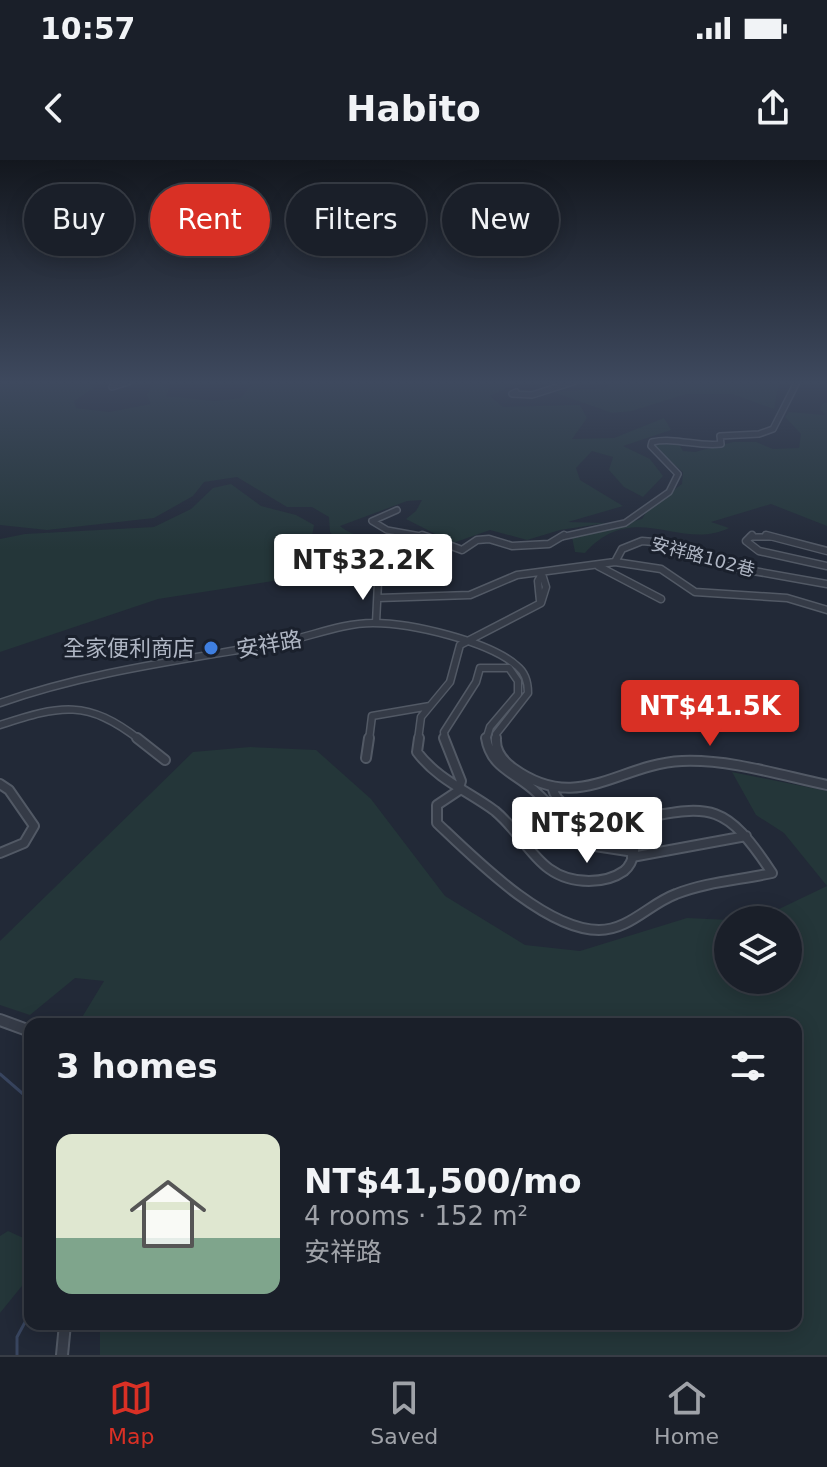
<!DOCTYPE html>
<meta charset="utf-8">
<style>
body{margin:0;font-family:"DejaVu Sans","Noto Sans TC",sans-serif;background:#272c35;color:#f1f3f6;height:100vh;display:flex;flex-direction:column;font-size:30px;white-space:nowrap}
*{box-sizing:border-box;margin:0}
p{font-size:26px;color:#9fa2a8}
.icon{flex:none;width:44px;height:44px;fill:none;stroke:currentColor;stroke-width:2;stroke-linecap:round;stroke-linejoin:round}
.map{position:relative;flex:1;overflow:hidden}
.details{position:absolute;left:24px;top:858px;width:778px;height:312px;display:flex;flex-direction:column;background:#1a1f29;border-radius:16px;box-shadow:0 4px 20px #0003,0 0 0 2px #383d46}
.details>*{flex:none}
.banner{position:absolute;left:24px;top:24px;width:780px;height:72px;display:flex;gap:16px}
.fabs{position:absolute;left:714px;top:746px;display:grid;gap:16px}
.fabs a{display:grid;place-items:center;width:88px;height:88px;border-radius:50%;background:#1a1f29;box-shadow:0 4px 20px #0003,0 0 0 2px #383d46;font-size:40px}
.price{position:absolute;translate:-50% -68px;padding:0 18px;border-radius:8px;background:#fff;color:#222;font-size:26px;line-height:52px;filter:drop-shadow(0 2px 4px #0008)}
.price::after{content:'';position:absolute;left:50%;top:48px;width:24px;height:18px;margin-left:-12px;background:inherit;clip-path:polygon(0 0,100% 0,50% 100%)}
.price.current{background:#d93025;color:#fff}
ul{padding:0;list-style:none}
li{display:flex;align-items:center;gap:24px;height:200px;padding:0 32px}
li+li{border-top:2px solid #383d46}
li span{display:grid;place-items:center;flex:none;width:224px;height:160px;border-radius:16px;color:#555}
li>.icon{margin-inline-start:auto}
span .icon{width:96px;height:96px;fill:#fffc;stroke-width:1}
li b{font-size:34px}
h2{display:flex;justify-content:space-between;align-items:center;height:96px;padding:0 32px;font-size:34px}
.pill{padding:0 28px;border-radius:36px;background:#1a1f29;box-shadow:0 4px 20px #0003,0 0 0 2px #383d46;font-size:28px;line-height:72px}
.pill.current{background:#d93025;color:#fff}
.status{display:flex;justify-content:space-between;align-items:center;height:56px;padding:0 40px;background:#1a1f29;direction:ltr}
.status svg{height:22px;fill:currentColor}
header{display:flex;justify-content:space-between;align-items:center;height:104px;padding:0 32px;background:#1a1f29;font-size:36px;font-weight:700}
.tabs{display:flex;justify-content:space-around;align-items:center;height:112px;border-top:2px solid #383d46;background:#1a1f29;font-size:22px;color:#9fa2a8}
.tabs a{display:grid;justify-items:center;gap:4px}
.tabs .current{color:#d93025}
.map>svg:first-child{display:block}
.green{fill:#243639}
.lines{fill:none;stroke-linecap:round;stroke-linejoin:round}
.stream{stroke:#38455f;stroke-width:3}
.minor-far3-casing{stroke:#525965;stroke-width:8}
.minor-far2-casing{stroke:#525965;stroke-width:9}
.minor-far1-casing{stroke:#525965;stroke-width:12}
.minor-casing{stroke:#525965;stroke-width:14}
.minor-far3{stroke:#353b47;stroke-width:5}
.minor-far2{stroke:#353b47;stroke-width:6}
.minor-far1{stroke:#353b47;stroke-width:8}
.minor{stroke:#353b47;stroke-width:10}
.shop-dot{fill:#3f7fe0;stroke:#1a202c;stroke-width:3}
.labels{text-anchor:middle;stroke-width:6;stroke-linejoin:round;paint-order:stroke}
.far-street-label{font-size:18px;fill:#afb6c4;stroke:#1a202c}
.street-label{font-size:22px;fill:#afb6c4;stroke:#1a202c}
.poi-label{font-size:22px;fill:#afb6c4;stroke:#1a202c;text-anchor:end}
</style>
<div class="status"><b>10:57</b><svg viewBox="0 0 49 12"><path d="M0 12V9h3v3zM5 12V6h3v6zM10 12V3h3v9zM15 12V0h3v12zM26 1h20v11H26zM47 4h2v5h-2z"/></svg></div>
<header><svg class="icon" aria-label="back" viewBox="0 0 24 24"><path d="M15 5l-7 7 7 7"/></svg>Habito<svg class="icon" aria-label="share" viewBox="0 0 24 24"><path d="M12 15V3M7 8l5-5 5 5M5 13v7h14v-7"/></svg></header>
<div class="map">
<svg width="827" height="1195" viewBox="0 0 827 1195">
<rect width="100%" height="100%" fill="#222937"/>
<!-- green -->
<path class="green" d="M 0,222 L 31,226 L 34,222 L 87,222 L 95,227 L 74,241 L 76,248 L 109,252 L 151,244 L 147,235 L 152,225 L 159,222 L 169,229 L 166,236 L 215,241 L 241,238 L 254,222 L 519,222 L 490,236 L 503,247 L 580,245 L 587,258 L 572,279 L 614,278 L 664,258 L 671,270 L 623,286 L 650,299 L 663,316 L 643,337 L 624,327 L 609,310 L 613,297 L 592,291 L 576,308 L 580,320 L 623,346 L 568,362 L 606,363 L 560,370 L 527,380 L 490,370 L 453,383 L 406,359 L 416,351 L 422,340 L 407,341 L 340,366 C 366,389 402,365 432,394 L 412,407 L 404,397 L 353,399 L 330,372 L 329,357 L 312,347 L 287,347 L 237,317 L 204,322 L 193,336 L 154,358 L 47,370 L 0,365 Z
M 608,222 L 779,222 L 774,249 L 732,234 L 686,234 L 632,251 L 612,253 L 553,232 L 607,228 Z
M 823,243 L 827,243 L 827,366 L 771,344 L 711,362 L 729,368 C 680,392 634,338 585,393 L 575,392 L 572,377 L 642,359 L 649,348 L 682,324 L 683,312 L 655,288 L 656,284 L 676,279 L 683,291 L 695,292 L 733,282 L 756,282 L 773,289 L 799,288 L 801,274 L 785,257 L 789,252 L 825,255 L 820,249 Z
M 231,324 L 261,346 L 296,355 L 314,365 L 310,388 L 273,421 L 158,439 L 0,492 L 0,379 L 25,374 L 154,367 L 191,349 L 213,328 Z
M 250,587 L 316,590 L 371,639 L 445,736 L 525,785 L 580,791 L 687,758 L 728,760 L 728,820 L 788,820 L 788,760 L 730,760 L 779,749 L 827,726 L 784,673 L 756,655 L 732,612 L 827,631 L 827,1195 L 100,1195 L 100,1164 L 796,1164 L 796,864 L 78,864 L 104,821 L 75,818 L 30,855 L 0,845 L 0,781 L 193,592 Z
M 8,1071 L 30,1081 L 30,1116 L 0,1153 L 0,1076 Z"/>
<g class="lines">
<!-- stream -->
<path class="stream" d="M 0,914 L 30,940
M 17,1195 L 17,1177 L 30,1153"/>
<!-- minor-far3 casing -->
<g class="minor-far3-casing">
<path id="minor-far3" d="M 112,227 L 128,222
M 516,232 L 512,234 L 532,235 L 573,222
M 397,350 L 372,361 L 387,370 L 426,377
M 561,377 L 625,363 L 669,332 L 678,314 L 651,286 L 652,282 C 676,277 697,287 721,284 L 720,276 L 759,274 L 773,269 L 797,222
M 750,377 L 774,377"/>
</g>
<!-- minor-far2 casing -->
<g class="minor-far2-casing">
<path id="minor-far2" d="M 422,375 L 462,390 L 477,380 L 489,379 L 512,386 L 549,384 L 564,375
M 752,375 L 746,381 L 759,391 L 827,406
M 766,375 L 827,391
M 615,402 L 661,409 L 695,432 L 787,438 L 827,450
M 598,406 L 661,439
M 378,438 L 470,435 L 517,415 L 615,402 L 622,389 L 642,381 L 666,383 L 720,405 L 827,424
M 540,441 L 538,421 L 542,414
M 376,463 L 378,422
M 0,543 C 91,511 184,500 278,483 C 310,477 341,463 373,463 C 411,463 489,481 517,506 C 526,513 528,523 528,533 L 496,574 L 496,580
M 0,565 C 61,545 87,539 140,580
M 369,580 L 372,556 L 430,546
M 418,580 L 421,557 L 450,522 L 460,485 L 541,443 L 546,427 L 542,414
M 445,580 L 444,572 L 476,522 L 480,508 L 509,508 L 518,521 L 518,534 L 490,567 L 486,580"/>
</g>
<!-- minor-far1 casing -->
<g class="minor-far1-casing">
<path id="minor-far1" d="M 137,578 L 165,600
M 419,578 L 417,592 C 438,620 468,631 495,651 C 529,679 538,721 589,721 C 601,721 614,718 624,711 C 635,702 637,683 631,671 C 617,637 563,667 552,627
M 444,578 L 461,621 L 458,631
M 486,578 C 491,609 517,613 537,633 C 552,646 562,664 569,682 L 634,692
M 496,578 C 495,591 502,600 513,608 C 578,655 618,604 682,601 C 730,599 780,615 827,625
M 366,598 L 369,578
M 0,624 L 9,630 L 34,666 L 24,683 L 0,693
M 458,631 L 437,645 L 437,663 C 474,698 545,770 599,770 C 629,770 649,744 676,734 C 706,722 740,720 772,713 C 722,637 709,646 624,661
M 632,697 L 746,676"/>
</g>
<!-- minor casing -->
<g class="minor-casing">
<path id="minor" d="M 0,860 L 30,871
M 62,1195 L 65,1164"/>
</g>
<!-- minor-far3 -->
<use href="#minor-far3" class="minor-far3"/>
<!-- minor-far2 -->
<use href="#minor-far2" class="minor-far2"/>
<!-- minor-far1 -->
<use href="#minor-far1" class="minor-far1"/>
<!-- minor -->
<use href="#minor" class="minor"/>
</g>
<!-- sky -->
<linearGradient id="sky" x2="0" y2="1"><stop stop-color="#13171e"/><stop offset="0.57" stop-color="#3e495e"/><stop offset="1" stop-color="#3e495e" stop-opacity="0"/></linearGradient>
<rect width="827" height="390" fill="url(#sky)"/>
<!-- markers -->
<circle class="shop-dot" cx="211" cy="488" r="8"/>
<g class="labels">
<!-- far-street labels -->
<g class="far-street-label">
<text transform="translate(703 397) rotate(15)" y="6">安祥路102巷</text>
</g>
<!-- street labels -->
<g class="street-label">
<text transform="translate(269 484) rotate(-10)" y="8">安祥路</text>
</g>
<!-- poi labels -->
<g class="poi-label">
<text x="195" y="496">全家便利商店</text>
</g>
</g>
</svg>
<div class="fabs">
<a><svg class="icon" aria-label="layers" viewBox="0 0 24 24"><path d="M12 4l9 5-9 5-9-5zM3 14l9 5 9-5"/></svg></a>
</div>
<b class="price" style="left:363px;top:442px">NT$32.2K</b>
<b class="price current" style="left:710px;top:588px">NT$41.5K</b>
<b class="price" style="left:587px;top:705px">NT$20K</b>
<div class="banner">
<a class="pill">Buy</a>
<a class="pill current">Rent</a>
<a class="pill">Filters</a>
<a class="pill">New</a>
</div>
<section class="details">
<h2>3 homes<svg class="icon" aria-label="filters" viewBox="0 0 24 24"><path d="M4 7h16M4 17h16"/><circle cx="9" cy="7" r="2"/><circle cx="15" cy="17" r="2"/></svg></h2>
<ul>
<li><span style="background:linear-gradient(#dfe7d0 65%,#7fa58c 0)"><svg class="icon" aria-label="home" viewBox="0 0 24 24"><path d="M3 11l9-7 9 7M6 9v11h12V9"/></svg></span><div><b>NT$41,500/mo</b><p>4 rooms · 152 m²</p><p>安祥路</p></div></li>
</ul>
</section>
</div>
<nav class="tabs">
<a class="current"><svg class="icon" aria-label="map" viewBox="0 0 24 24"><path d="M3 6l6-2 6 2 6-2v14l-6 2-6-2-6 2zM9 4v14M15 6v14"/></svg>Map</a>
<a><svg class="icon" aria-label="saved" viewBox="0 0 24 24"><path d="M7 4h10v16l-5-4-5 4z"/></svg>Saved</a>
<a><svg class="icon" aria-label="home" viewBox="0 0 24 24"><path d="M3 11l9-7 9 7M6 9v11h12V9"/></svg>Home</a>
</nav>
